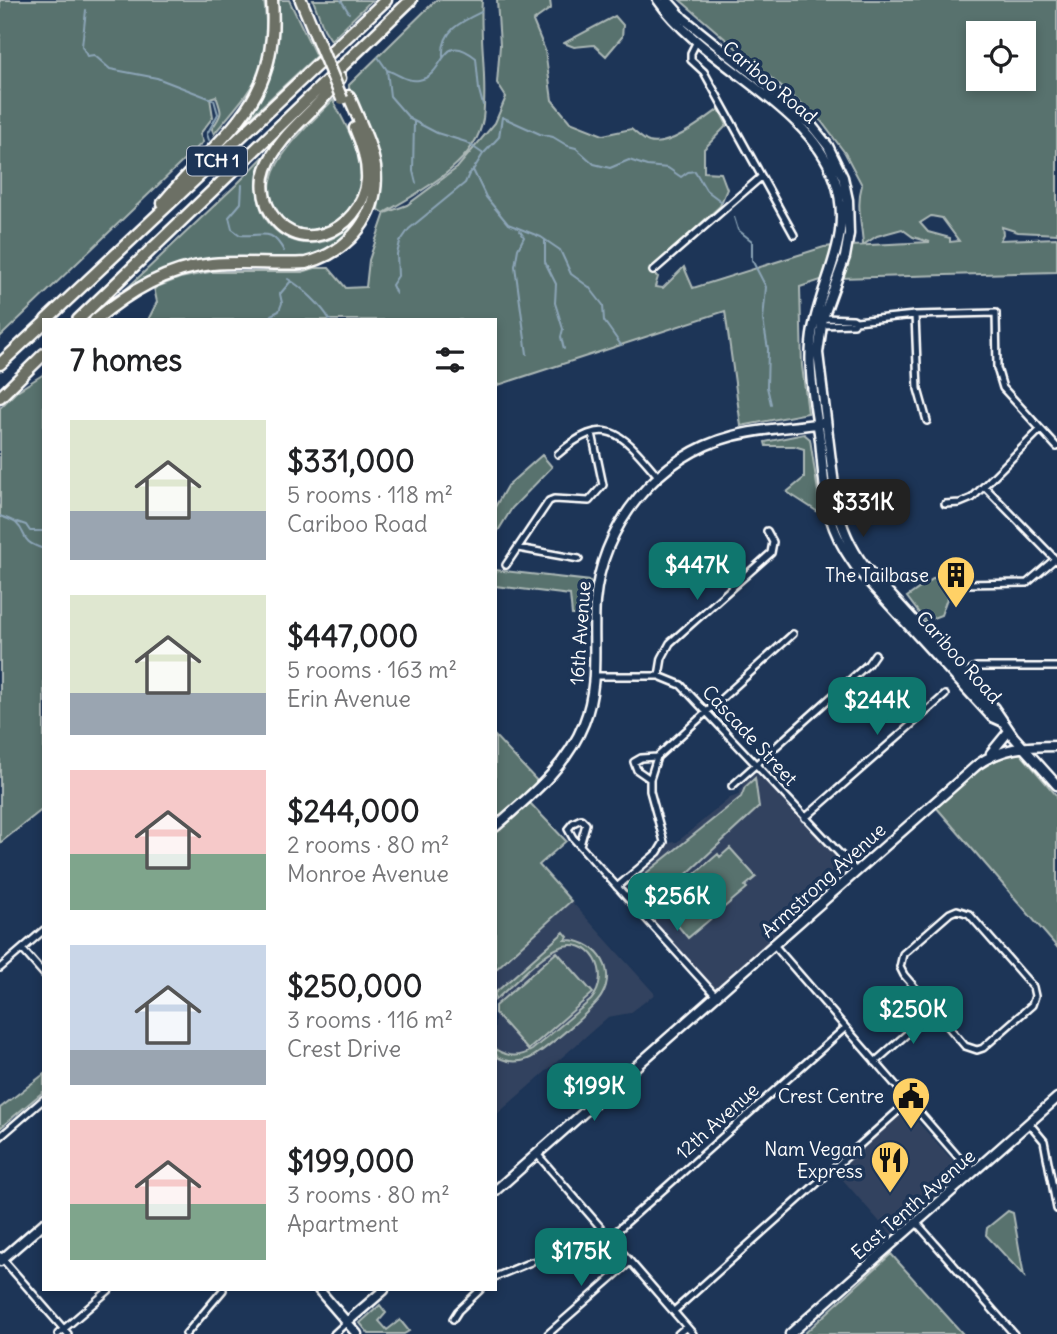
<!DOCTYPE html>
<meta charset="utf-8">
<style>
body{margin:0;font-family:Delius,sans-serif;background:#f6f6f6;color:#202124;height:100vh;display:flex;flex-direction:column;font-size:26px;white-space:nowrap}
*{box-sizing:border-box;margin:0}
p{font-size:23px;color:#757577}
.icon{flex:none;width:38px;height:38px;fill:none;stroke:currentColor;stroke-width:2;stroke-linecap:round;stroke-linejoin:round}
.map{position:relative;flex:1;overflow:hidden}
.drawer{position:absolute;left:42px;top:318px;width:455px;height:973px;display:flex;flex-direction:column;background:#fff;border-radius:0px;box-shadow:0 4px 10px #0003}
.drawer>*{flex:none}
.fabs{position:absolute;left:966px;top:21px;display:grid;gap:14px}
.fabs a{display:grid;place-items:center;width:70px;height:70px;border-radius:0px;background:#fff;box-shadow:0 4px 10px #0003;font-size:35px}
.price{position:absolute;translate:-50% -60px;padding:0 16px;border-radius:14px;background:#0f766e;color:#fff;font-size:23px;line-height:46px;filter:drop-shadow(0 2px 4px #0008)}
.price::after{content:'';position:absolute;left:50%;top:42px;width:21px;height:16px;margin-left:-10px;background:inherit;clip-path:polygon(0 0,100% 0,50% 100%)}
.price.current{background:#222;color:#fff}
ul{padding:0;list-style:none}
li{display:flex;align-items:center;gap:21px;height:175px;padding:0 28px}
li span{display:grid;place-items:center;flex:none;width:196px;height:140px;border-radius:0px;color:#555}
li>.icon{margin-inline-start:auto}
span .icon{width:84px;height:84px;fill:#fffc;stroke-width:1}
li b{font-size:30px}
h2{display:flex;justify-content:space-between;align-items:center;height:84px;padding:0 28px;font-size:30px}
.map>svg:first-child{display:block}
.built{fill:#32425e}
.green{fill:#58726e;stroke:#acb8b6;stroke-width:2;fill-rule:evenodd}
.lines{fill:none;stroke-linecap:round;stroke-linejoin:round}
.stream{stroke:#8ca5b7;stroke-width:2}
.street-casing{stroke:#fff;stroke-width:10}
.secondary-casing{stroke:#fff;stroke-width:13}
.highway-casing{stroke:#fff;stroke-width:15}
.street{stroke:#1d3557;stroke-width:5}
.secondary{stroke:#1d3557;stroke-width:8}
.highway{stroke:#6c7065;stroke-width:10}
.highway-bridge-casing{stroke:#fff;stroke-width:15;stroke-linecap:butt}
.highway-bridge{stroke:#6c7065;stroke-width:10}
.labels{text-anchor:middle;stroke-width:7;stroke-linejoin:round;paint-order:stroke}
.shield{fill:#1d3557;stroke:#bbc2cd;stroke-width:2}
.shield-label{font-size:18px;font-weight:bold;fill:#fff}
.street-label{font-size:19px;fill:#fff;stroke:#1d3557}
.poi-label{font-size:19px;fill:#fff;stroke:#1d3557;text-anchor:end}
</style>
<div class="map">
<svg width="1057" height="1334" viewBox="0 0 1057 1334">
<rect width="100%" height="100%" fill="#1d3557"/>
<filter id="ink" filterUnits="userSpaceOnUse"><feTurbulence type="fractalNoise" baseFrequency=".0143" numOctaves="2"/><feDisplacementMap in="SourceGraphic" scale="14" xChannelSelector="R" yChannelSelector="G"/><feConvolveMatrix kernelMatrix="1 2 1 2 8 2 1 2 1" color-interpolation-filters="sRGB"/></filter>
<g filter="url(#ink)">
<!-- built -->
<path class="built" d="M 756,773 L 847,866 L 848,872 L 765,947 L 719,986 L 714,987 L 626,890 L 626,885 L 663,852 L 667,843 L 677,842 L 730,798 L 738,795 L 744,782 Z
M 571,901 L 655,994 L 630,1013 L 608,1017 L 495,1116 L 495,970 Z
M 907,1110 L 964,1173 L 893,1237 L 836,1172 Z"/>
<!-- green -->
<path class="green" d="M 0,0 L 264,0 C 273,70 256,83 214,134 L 212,129 C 222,112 223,116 216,96 L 210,98 L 213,117 L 200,134 L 203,142 L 0,337 Z
M 277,0 L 289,0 L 316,56 L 243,124 C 270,84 282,49 277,0 Z
M 313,0 L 372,0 L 331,40 L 324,29 Z
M 436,0 L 482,0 C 479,39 488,80 483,119 C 476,164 419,192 384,213 L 378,209 C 388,166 367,129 349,91 L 349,85 Z
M 497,0 L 550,0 L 551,8 L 533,21 L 545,50 L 552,100 L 570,122 L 603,135 L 631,129 C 636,133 643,140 649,142 C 669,148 704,120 719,109 L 727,125 L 704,149 L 704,172 L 721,173 L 727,189 L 720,206 L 649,271 L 658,277 L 655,287 L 663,288 L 684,267 L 693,288 L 824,247 L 835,246 L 824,279 L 800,287 L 802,366 L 808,413 L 741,426 L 725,311 L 495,386 L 495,320 L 148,320 L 157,302 L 154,288 L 180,278 L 210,272 L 302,272 L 315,268 L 329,268 L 346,288 L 366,287 L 369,260 L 385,213 L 407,205 L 457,168 L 495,123 L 506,97 L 497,83 L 500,45 Z
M 680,0 L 1057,0 L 1057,234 L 1018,232 L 1002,227 L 1003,234 L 1000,240 L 1057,238 L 1057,272 L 840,278 L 850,246 L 930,242 L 913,237 L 902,229 L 877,236 L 863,245 C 862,225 856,205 862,185 L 845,153 L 821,121 ZM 978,33 L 1024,33 L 1024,79 L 978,79 ZM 931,216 L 942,218 L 959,241 L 950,242 L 950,238 L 928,232 L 920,223 Z
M 615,16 L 623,25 L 622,37 L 606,56 L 594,45 L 574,47 L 564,43 Z
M 333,100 C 343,121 359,146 361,170 C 364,197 346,229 316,233 C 288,237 265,206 271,180 C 278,151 313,121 333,100 Z
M 275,145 C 212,232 344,296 371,182 L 371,199 L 361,221 L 337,248 L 308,260 L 243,262 L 152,277 L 121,294 L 236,185 Z
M 44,374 L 44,808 L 0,843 L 0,408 L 17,391 Z
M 804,434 L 810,439 L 820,505 L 818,512 L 787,492 L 804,478 L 804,449 L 794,446 L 766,446 L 765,442 Z
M 542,455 L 552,467 L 512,508 L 495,536 L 495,507 L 507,486 Z
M 495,570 L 590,581 L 586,615 L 572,615 L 570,595 L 495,586 Z
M 937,576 L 949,593 L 941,615 L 925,621 L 907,597 Z
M 495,736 L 538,782 L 495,820 Z
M 1014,753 L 1021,754 L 1057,796 L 1057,947 L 936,807 L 987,764 Z
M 755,778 L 759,807 L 649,909 L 630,886 L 741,797 L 745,787 Z
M 530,803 L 566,841 L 539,865 L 571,901 L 495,970 L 495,834 Z
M 730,848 L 756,877 L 745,886 L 747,888 L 688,938 L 660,904 L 718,854 L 720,857 Z
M 564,932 L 568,937 L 565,940 C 594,939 618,967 602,995 C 596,1007 541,1054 528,1059 C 518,1063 507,1062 497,1057 L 495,1049 C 508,1057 519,1058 532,1050 L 591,1000 C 613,974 591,934 558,948 C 540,955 511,987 495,1000 L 495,993 Z
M 557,952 L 593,993 L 528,1050 L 495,1013 L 495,1006 Z
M 44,1074 L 44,1091 L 0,1128 L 0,1108 Z
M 1008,1211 L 1013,1213 L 1024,1276 L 986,1235 L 987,1228 Z
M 891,1254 L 963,1334 L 804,1334 Z
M 380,1305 L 386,1313 L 379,1321 L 387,1330 L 400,1320 L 409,1331 L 404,1334 L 369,1334 L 360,1323 Z"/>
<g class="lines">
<!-- stream -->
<path class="stream" d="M 341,0 L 349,13
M 86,10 L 82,46 L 87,56 L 94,55 L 110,69 L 157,78 L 214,100 L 218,114 L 207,134 L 209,140
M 378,57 L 387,70 L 390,96 L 410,119 L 437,133 L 466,142 L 482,153
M 443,57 C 441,31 460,22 481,12
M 387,70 C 398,74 407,82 419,80 C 447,75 439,29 476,58 L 479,90 L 483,105
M 414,122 L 413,171 L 416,183
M 242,185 L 241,203 L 229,217 L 232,229 L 240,235 C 263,237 270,226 284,251
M 734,217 L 738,230 L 752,241 L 752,260 L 766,287 L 763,320 L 768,349 L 767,387 L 771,404
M 520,231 L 524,237 L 518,249 L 515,266 L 527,354
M 545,240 L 545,262 L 556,284 L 555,303 L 563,329 L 561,337 L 564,349
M 288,279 C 302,287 322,306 330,320
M 396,294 L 392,285 L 398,276 L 397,254 L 400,242 L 409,229 L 465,183 L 469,174 L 473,170
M 267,320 L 271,315 L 279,311 L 282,303 L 280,294 L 291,281
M 621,345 L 604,321 L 603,305 L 589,287 L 571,274 L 560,250 L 541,237 L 508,224 L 486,197 L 473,170 L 483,154 L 499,137 L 502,117 L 540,134 L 553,137 L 568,146 L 576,148 L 594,164 L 610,168 L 629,160 L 647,166 L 668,168 L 681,177 L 688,172 L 695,171 L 706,190 L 722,202
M 0,516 C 5,518 12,520 16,523 C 29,535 18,541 44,549
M 17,522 L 26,525 L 30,531 L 44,531"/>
<!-- street casing -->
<g class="street-casing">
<path id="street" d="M 697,41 L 691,53 L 691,60 L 704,72 L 794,235
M 653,271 L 761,177
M 915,315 L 918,389 L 927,421
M 822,318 L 853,319 L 856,321
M 821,325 L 854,324 L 856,321 L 915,315 L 996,313 L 997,368 L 1003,388 L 1057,447
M 558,454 C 607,411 623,435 658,476
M 984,486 L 1057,561
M 945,504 L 960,503 L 972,498 L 1040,430
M 518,548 L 579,559
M 506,565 L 549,501 L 554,499 L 589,501 L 603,485 L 592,433
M 961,584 L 1027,583 L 1055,559
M 963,674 L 976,667 L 1057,667
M 595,676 L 659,676 L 681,685 L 856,871
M 659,676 L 662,658 L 670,643 L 771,553 L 773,542 L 767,531
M 650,779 L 637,770 L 634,762 L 641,758 L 657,757
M 732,786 L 868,664 L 875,654
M 805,818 L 945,695
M 580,845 L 586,824 L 581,819 L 573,823 L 568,829 L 573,838 L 716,996
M 617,887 L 658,852 L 664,842 L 650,791 L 650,779 L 657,757 L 793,634
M 957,910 L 969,914 L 1033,987 L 1035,996 L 1032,1005 L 983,1048 L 977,1050 L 965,1046 L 904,975 L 900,967 L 903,954 L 950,913 Z
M 774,945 L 972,1173
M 22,949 L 44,974
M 0,968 L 44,930
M 875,1062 L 934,1010
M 1029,1123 L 1044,1141 L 1057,1209
M 0,1137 L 44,1099
M 537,1154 L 693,1334
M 916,1222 L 1014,1334
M 610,1237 L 845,1028
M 0,1256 L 68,1334
M 495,1277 L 531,1262
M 674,1311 L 908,1102
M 453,1319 L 458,1311 L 480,1290
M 58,1334 L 109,1290
M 186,1334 L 223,1290
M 334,1334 L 347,1322
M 548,1334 L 630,1262
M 678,1334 L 686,1327"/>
</g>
<!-- secondary casing -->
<g class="secondary-casing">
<path id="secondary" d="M 658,0 C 704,66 809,104 835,180 C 854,236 823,276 813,329 C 806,365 815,404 820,440 C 823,469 824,501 834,528 C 840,544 849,557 858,570 L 992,717 L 1001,721
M 667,0 L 683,18 L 771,89 L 812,126 L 828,146 L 843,177 L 848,200 L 849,234 L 845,257 L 823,318 L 818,353 L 836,502 C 841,527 850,547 865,567 L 994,708 L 1013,736 L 1057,785
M 991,753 L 1009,731
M 495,827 C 530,796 566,768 584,723 C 600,683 592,643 595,602 C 602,525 657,456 733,436 C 762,428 793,428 822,423
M 495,1191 L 977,765 C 1002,747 1026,746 1057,746
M 0,1261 L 44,1223
M 319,1290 L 357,1334
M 347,1322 L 384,1290
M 790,1334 L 1057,1098"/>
</g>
<!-- highway casing -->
<g class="highway-casing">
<path id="highway" d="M 301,0 L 315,34
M 340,78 C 320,108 278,134 266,169 C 262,180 263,194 267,205 C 291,262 362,233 367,180 C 368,162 362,144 355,128
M 163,203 C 223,130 280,107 272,0
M 46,320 L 386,0
M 78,320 L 411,0
M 95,320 C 130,291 166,269 212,264 C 243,261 274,265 306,263 C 349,252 381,214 375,167 C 371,142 358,119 349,96
M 0,364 L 44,323
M 0,397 L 44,354"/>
</g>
<!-- street -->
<use href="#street" class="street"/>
<!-- secondary -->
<use href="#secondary" class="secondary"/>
<!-- highway -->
<use href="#highway" class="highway"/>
<!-- highway-bridge casing -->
<g class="highway-bridge-casing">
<path id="highway-bridge" d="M 315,34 L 342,99"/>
</g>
<!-- highway-bridge -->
<use href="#highway-bridge" class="highway-bridge"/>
</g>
</g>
<!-- icons -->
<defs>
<g id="building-pin" transform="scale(2.0125)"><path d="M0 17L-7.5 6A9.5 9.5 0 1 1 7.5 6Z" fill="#ffd166" stroke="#1d3557"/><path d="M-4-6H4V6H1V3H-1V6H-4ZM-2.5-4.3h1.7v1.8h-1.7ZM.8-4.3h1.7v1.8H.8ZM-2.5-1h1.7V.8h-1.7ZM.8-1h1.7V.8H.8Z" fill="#111"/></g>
<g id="civic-pin" transform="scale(2.0125)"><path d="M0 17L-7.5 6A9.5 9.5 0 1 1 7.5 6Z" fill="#ffd166" stroke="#1d3557"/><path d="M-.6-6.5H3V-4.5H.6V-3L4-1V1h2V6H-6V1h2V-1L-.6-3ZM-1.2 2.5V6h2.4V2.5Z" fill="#111"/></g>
<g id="restaurant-pin" transform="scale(2.0125)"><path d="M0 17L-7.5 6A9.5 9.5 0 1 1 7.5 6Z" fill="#ffd166" stroke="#1d3557"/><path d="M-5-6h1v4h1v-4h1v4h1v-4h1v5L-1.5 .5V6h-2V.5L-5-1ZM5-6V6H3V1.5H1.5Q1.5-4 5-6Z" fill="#111"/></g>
</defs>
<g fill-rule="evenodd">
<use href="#building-pin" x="956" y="575"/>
<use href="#civic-pin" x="911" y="1096"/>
<use href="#restaurant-pin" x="890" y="1160"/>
</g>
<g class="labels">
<!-- shield labels -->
<rect class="shield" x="187" y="146.5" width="60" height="29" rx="5"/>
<g class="shield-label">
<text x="217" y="167">TCH 1</text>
</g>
<!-- street labels -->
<g class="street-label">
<text transform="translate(770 82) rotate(40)" y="7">Cariboo Road</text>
<text transform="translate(580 633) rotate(-86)" y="7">16th Avenue</text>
<text transform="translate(959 657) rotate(48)" y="7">Cariboo Road</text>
<text transform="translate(750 735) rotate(47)" y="7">Cascade Street</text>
<text transform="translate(823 880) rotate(-42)" y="7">Armstrong Avenue</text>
<text transform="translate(717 1121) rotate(-42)" y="7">12th Avenue</text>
<text transform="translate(913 1204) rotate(-41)" y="7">East Tenth Avenue</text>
</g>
<!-- poi labels -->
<g class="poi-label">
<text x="929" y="582">The Tailbase</text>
<text x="884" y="1103">Crest Centre</text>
<text x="863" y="1156">Nam Vegan<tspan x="863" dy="22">Express</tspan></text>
</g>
</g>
</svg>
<div class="fabs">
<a><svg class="icon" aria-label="locate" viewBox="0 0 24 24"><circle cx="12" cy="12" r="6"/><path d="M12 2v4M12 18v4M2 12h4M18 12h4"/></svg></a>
</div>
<b class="price current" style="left:863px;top:539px">$331K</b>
<b class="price" style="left:697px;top:602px">$447K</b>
<b class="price" style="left:877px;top:737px">$244K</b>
<b class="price" style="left:677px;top:933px">$256K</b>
<b class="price" style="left:913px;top:1046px">$250K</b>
<b class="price" style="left:594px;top:1123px">$199K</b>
<b class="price" style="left:581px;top:1288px">$175K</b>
<section class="drawer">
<h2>7 homes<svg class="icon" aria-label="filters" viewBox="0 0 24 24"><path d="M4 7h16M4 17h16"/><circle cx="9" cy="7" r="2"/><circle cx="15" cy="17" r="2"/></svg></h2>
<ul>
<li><span style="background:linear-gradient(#dfe7d0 65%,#9aa5b1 0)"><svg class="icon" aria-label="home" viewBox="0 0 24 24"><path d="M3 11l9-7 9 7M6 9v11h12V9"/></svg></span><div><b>$331,000</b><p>5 rooms · 118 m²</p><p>Cariboo Road</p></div></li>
<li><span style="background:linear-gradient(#dfe7d0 70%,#9aa5b1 0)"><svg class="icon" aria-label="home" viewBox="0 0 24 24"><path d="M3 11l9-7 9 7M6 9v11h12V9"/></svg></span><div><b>$447,000</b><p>5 rooms · 163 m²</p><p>Erin Avenue</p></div></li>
<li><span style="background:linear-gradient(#f6c9c9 60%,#7fa58c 0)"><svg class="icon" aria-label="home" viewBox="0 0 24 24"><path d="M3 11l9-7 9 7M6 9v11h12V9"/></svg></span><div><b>$244,000</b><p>2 rooms · 80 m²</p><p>Monroe Avenue</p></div></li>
<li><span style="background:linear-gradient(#c9d6e8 75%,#9aa5b1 0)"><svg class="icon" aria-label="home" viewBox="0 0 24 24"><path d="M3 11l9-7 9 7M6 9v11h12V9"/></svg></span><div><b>$250,000</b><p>3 rooms · 116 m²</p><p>Crest Drive</p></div></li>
<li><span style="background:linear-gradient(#f6c9c9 60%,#7fa58c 0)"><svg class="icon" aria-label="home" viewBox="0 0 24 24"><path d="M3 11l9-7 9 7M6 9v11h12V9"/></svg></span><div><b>$199,000</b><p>3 rooms · 80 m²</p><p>Apartment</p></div></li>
</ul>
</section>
</div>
